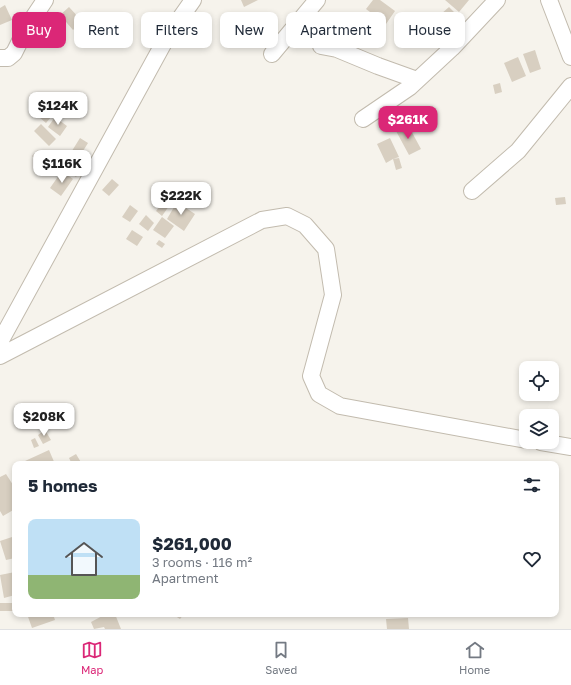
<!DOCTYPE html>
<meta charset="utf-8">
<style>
body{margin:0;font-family:"Golos Text",sans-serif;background:#f6f6f7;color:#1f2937;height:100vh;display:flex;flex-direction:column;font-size:15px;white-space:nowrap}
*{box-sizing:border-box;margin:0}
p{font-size:13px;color:#747a83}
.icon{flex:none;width:22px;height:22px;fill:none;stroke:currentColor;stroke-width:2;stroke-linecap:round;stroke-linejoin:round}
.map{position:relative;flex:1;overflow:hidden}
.sheet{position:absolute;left:12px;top:461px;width:547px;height:156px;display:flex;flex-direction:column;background:#fff;border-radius:8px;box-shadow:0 2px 6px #0003}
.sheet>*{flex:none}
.top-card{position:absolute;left:12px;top:12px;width:547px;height:36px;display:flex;gap:8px}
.tools{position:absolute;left:519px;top:361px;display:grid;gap:8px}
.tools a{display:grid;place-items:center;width:40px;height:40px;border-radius:8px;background:#fff;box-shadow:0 2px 6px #0003;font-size:20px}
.price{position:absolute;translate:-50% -34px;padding:0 9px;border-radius:8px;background:#fff;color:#222;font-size:13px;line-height:26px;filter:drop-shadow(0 1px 2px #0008)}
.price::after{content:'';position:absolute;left:50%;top:24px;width:12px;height:9px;margin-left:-6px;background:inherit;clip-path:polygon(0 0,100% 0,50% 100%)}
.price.selected{background:#db2777;color:#fff}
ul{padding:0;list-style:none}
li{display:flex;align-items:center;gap:12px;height:100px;padding:0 16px}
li+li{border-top:1px solid #e0e1e3}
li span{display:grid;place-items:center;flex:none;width:112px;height:80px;border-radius:8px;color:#555}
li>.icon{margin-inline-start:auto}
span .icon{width:48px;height:48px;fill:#fffc;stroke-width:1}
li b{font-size:17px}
h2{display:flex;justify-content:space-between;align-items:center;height:48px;padding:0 16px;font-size:17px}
.chip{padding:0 14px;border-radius:8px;background:#fff;box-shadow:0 2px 6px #0003;font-size:14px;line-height:36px}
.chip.selected{background:#db2777;color:#fff}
.dock{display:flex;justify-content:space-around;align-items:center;height:56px;border-top:1px solid #e0e1e3;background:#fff;font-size:11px;color:#747a83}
.dock a{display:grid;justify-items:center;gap:2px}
.dock .selected{color:#db2777}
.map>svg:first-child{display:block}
.building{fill:#d8cfc1}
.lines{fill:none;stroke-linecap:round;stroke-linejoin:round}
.street-casing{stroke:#c2bbae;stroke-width:18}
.street{stroke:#fff;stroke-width:16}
</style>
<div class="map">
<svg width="571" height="629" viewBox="0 0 571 629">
<rect width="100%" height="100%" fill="#f6f3ec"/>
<!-- building -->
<path class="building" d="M 241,0 L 258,0 L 244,7 Z
M 373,0 L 380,0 L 395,11 L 386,24 L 366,9 Z
M 445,0 L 469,0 L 459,12 Z
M 5,5 L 12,20 L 0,25 L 0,8 Z
M 69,7 L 82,21 L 73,30 L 60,15 Z
M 449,7 L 455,13 L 447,21 L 441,14 Z
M 535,50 L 541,69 L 530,73 L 523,54 Z
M 518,57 L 526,76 L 512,82 L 504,63 Z
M 500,83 L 502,92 L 495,94 L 493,85 Z
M 45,110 L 52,116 L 46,123 L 39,117 Z
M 55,117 L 67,126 L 60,136 L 48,127 Z
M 401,118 L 405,124 L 395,130 L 391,124 Z
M 41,124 L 56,139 L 49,146 L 34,131 Z
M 408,125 L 421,149 L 409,155 L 396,131 Z
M 80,138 L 88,143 L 78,159 L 70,154 Z
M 390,138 L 399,157 L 393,159 L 399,158 L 402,168 L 396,170 L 393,159 L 386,163 L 377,144 Z
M 38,150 L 50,160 L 44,167 L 32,156 Z
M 69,156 L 84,165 L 76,177 L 62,168 Z
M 62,171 L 73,179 L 61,196 L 50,188 Z
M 112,179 L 119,185 L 109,196 L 102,190 Z
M 565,197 L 566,204 L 556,205 L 555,198 Z
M 163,202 L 169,206 L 162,216 L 156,211 Z
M 177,202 L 195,214 L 184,231 L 167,219 Z
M 130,205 L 138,211 L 130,222 L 122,217 Z
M 146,215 L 154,223 L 148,231 L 139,224 Z
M 162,217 L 174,226 L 165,238 L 153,230 Z
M 132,230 L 143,237 L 137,246 L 126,239 Z
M 159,240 L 165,244 L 162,248 L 156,244 Z
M 45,430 L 51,440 L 43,444 L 38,435 Z
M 35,438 L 39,446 L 34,448 L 31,440 Z
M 49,450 L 55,464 L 26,464 L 25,461 Z
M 76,454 L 82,464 L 72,464 L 69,458 Z
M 6,474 L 15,488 L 15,509 L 3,516 L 0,511 L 0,477 Z
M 15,536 L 15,558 L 6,560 L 0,541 Z
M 15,572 L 15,595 L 4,598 L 0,575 Z
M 0,603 L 15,603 L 15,611 L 0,611 Z
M 27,614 L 53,614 L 55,620 L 32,628 Z
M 106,614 L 115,614 L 121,629 L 105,629 L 104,627 L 94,629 L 91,622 Z
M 172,614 L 184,614 L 180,619 Z
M 408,618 L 409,629 L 387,629 L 386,619 Z"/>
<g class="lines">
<!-- street casing -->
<g class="street-casing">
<path id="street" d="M 549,0 L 571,57
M 321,46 L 337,49 L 378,66 L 417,80
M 272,54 L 317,0
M 0,58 L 8,58 L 14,53 L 27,27 L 45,0
M 363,119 L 410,87 L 452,48 L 497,0
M 472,191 L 518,151 L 571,86
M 0,342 L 167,37 L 193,0
M 0,356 L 262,220 L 287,216 L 305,225 L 326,249 L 333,295 L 311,376 L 319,394 L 340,406 L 526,440
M 541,442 L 571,447"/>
</g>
<!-- street -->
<use href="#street" class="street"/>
</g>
</svg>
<div class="tools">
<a><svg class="icon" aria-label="locate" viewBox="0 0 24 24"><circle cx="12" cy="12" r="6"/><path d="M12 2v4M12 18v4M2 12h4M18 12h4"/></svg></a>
<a><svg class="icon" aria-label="layers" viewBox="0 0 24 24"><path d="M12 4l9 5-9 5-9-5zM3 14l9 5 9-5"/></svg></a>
</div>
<b class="price" style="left:58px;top:126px">$124K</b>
<b class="price selected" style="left:408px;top:140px">$261K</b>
<b class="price" style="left:62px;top:184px">$116K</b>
<b class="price" style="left:181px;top:216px">$222K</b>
<b class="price" style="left:44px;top:437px">$208K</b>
<div class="top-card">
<a class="chip selected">Buy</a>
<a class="chip">Rent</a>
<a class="chip">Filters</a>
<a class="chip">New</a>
<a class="chip">Apartment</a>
<a class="chip">House</a>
</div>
<section class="sheet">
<h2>5 homes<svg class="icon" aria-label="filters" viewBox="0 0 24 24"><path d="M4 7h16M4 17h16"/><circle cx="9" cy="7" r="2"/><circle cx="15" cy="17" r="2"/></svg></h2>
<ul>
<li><span style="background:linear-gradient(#bfe0f5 70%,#8fb573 0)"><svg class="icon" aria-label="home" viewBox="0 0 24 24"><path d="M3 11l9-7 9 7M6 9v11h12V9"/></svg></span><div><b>$261,000</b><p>3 rooms · 116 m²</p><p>Apartment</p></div><svg class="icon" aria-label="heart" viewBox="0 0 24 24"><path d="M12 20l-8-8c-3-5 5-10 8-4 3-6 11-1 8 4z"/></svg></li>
</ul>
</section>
</div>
<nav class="dock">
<a class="selected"><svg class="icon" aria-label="map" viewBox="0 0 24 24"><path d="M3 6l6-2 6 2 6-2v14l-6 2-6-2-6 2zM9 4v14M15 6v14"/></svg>Map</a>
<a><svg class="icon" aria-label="saved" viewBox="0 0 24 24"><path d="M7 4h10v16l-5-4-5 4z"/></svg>Saved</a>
<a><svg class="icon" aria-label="home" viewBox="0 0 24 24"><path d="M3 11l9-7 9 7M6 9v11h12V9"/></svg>Home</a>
</nav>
